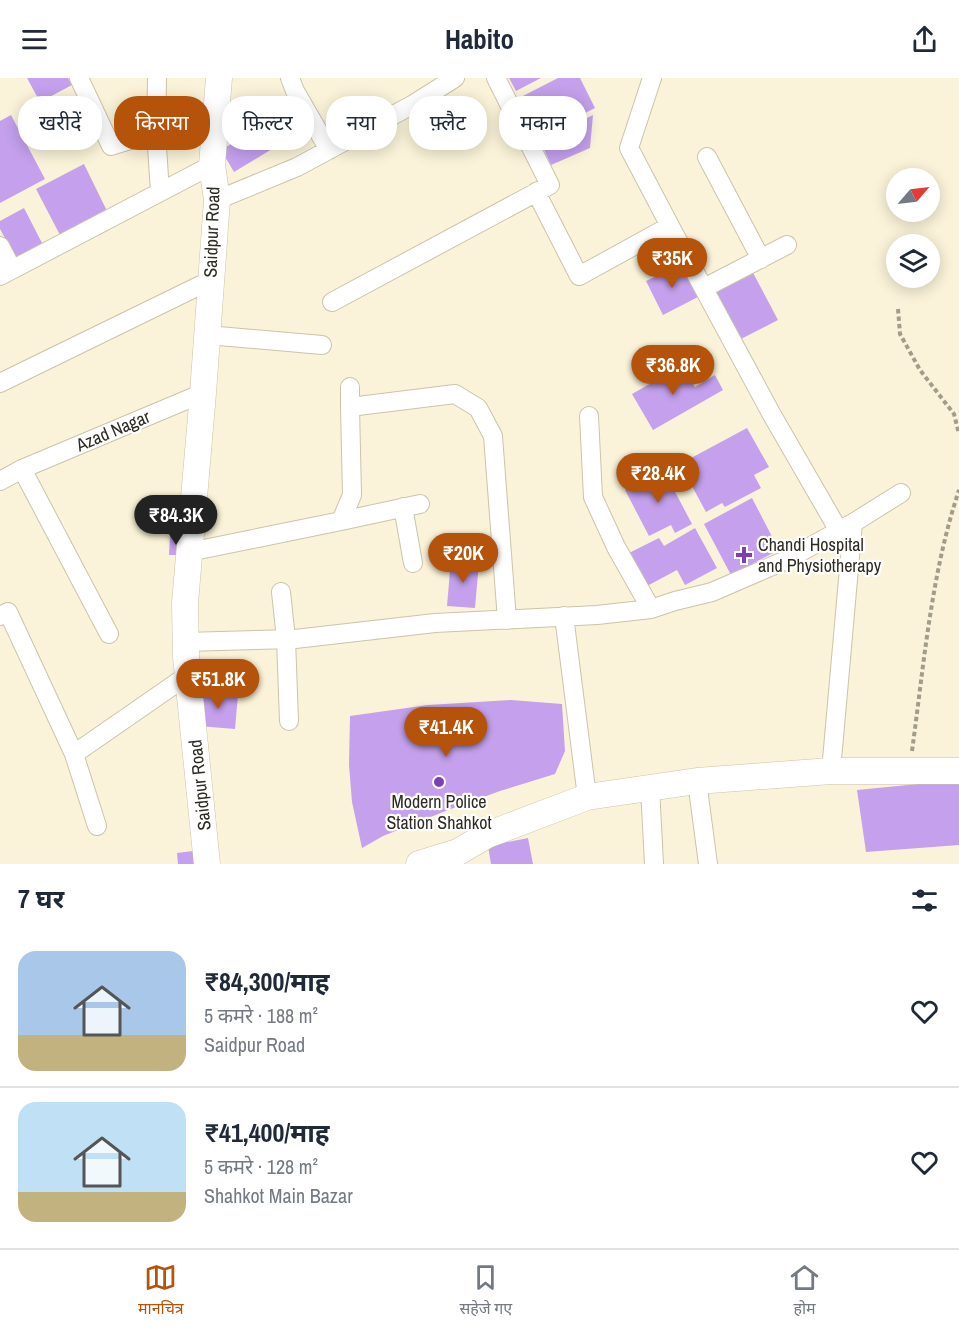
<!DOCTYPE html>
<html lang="hi">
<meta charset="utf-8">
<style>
body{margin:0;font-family:"Archivo Narrow","Noto Sans Devanagari",sans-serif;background:#f6f6f7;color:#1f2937;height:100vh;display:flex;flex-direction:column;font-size:22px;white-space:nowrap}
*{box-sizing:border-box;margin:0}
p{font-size:20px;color:#747a83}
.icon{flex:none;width:33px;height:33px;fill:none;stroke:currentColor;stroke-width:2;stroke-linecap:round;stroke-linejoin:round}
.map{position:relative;height:786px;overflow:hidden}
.sheet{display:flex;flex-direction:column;background:#fff;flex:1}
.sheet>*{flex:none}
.top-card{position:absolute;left:18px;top:18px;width:600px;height:54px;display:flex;gap:12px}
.needle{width:39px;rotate:62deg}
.controls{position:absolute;left:886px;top:90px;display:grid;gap:12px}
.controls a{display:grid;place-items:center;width:54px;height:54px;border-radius:50%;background:#fff;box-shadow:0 3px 15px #0003;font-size:30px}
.price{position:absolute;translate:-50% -51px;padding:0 14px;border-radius:21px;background:#b45309;color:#fff;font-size:20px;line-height:39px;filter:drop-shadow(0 2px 3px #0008)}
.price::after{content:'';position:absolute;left:50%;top:36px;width:18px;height:14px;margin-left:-9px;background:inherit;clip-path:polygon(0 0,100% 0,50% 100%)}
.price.selected{background:#222;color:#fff}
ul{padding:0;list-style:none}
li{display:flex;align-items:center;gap:18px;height:150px;padding:0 18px}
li+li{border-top:2px solid #e0e1e3}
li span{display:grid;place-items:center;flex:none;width:168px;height:120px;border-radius:18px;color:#555}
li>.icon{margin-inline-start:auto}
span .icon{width:72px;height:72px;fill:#fffc;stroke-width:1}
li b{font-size:26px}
h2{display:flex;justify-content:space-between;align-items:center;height:72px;padding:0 18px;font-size:26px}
.tag{padding:0 21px;border-radius:24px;background:#fff;box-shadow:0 3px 15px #0003;font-size:21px;line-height:54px}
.tag.selected{background:#b45309;color:#fff}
header{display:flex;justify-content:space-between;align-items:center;height:78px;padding:0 18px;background:#fff;font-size:27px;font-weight:700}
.dock{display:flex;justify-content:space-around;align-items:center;height:84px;border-top:2px solid #e0e1e3;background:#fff;font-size:16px;color:#747a83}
.dock a{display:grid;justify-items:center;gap:3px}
.dock .selected{color:#b45309}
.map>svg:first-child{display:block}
.building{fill:#c4a0ed}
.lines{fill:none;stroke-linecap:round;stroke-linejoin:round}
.street-casing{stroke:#cac4ab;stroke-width:20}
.secondary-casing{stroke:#cac4ab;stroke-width:27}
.path{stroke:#a29d8a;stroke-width:4;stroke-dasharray:4.5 3;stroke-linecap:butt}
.street{stroke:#fff;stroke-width:18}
.secondary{stroke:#fff;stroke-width:26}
.poi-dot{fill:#7d3fb4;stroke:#fff;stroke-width:2}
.labels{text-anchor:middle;stroke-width:4.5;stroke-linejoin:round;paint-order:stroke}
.street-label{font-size:18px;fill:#2e2c22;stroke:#fff}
.poi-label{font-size:18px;fill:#2e2c22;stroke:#fff;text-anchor:start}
</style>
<header><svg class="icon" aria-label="menu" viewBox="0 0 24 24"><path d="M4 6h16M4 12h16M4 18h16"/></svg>Habito<svg class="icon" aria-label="share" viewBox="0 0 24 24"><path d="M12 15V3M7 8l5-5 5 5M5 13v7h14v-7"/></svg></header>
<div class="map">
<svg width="959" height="786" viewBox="0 0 959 786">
<rect width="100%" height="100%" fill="#faf3d9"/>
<!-- building -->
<path class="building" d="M 27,0 L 68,0 L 72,7 L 40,24 Z
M 509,0 L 541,0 L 516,13 Z
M 558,0 L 580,0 L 595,30 L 538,59 L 519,20 Z
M 11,37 L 45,101 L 0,125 L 0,43 Z
M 593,37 L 590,70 L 551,87 L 540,63 Z
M 259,49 L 272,71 L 234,94 L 221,72 Z
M 84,86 L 107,133 L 60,157 L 36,111 Z
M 24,130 L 42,165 L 16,180 L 0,151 L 0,143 Z
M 682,186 L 698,219 L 663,237 L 646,203 Z
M 751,191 L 778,242 L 739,262 L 712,210 Z
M 683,287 L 695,309 L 715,297 L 723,312 L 653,352 L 632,316 Z
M 747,350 L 769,389 L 754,397 L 761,410 L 725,429 L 722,425 L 706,434 L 680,386 Z
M 663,391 L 692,446 L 675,455 L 671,447 L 649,458 L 625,412 Z
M 752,420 L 779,472 L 731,497 L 704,446 Z
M 695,450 L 717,490 L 685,507 L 677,492 L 647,508 L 629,475 L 659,460 L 664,468 Z
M 170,458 L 182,458 L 182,477 L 169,477 Z
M 451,481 L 479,484 L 475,530 L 447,528 Z
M 201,614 L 238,617 L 235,651 L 198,648 Z
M 511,622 L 562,626 L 565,673 L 555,696 L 500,713 L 448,732 L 383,758 L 362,770 L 352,724 L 349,687 L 350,638 L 428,627 Z
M 959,702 L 959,767 L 866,774 L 857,712 Z
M 528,760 L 533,786 L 491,786 L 488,768 Z
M 193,773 L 194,786 L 178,786 L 177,775 Z"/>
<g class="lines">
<!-- street casing -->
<g class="street-casing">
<path id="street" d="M 79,0 L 111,68 L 156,54 L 160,114
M 290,0 L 295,13 L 329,72
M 652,0 L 629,70 L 670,148
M 156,54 L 157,0
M 707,79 L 761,181
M 536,114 L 579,198 L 670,148 L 772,337 L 839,453
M 217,122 L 297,89 L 412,27 L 455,0
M 0,168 L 12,191
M 0,198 L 212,87
M 704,210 L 787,167
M 332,224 L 550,107 L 496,0
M 207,257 L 322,267
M 0,305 L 211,202
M 350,309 L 350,329
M 589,338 L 593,419 L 616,469 L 651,531
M 22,391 L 109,556
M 0,403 L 22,391 L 203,315
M 403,429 L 413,485
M 341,443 L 420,426
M 853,445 L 901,415
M 189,474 L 341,443 L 352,417 L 350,329 L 455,316 L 478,330 L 493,358 L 507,542
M 281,514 L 286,561 L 289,643
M 0,538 L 8,534 L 74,676 L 97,748
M 564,538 L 587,719
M 185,564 L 295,561 L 435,545 L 597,537 L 651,531 L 675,523 L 712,514 L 786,482 L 853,445 L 831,693
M 74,676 L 188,597
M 697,703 L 708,786
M 650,709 L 654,786"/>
</g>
<!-- secondary casing -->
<g class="secondary-casing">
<path id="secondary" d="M 207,786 L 186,579 L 185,525 L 203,315 L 217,122 L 212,87 L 219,0
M 419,786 L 458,774 L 487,757 L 587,719 L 697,703 L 831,693 L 959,693"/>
</g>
<!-- path -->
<path class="path" d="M 898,231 L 900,256 L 920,292 L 954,336 L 959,356
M 912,673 C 924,586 931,496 959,412"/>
<!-- street -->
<use href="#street" class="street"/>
<!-- secondary -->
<use href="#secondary" class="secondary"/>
</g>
<!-- markers -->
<g class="poi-dot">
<path d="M741 468h6v6h6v6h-6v6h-6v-6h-6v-6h6z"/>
<circle cx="439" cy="704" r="6"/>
</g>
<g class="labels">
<!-- street labels -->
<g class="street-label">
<text transform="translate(212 154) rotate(-88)" y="6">Saidpur Road</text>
<text transform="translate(113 353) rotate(-23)" y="6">Azad Nagar</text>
<text transform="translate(200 707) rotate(-96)" y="6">Saidpur Road</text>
</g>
<!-- poi labels -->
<g class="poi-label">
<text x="758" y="473">Chandi Hospital<tspan x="758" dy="21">and Physiotherapy</tspan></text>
<text x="439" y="730" text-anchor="middle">Modern Police<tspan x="439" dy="21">Station Shahkot</tspan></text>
</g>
</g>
</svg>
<div class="controls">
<a><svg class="needle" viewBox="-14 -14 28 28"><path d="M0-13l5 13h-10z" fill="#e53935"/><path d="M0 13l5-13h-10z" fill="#747a83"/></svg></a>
<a><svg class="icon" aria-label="layers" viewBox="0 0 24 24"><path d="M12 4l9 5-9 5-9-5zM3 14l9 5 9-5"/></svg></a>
</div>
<b class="price" style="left:672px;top:211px">₹35K</b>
<b class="price" style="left:673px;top:318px">₹36.8K</b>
<b class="price" style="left:658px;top:426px">₹28.4K</b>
<b class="price selected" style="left:176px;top:468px">₹84.3K</b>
<b class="price" style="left:463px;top:506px">₹20K</b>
<b class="price" style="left:218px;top:632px">₹51.8K</b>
<b class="price" style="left:446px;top:680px">₹41.4K</b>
<div class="top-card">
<a class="tag">खरीदें</a>
<a class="tag selected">किराया</a>
<a class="tag">फ़िल्टर</a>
<a class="tag">नया</a>
<a class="tag">फ़्लैट</a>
<a class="tag">मकान</a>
</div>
</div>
<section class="sheet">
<h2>7 घर<svg class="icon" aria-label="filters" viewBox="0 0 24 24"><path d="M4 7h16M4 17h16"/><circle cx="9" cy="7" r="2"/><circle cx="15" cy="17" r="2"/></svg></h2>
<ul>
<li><span style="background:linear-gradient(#a9c7e8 70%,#c2b280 0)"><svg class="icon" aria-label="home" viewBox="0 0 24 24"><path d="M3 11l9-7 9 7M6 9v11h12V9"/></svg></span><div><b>₹84,300/माह</b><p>5 कमरे · 188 m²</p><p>Saidpur Road</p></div><svg class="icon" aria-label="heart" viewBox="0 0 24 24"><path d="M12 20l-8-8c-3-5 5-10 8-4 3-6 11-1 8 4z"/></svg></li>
<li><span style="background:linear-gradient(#bfe0f5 75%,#c2b280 0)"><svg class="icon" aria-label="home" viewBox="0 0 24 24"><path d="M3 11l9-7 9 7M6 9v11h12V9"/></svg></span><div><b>₹41,400/माह</b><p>5 कमरे · 128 m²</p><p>Shahkot Main Bazar</p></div><svg class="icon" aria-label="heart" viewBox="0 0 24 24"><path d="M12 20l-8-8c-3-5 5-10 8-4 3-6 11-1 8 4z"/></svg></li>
</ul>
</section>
<nav class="dock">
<a class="selected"><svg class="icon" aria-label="map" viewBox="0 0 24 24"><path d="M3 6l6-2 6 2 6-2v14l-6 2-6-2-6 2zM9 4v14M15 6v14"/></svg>मानचित्र</a>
<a><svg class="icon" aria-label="saved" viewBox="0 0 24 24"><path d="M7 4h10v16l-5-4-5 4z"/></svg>सहेजे गए</a>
<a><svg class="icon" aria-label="home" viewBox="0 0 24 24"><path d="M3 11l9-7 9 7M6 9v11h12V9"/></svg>होम</a>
</nav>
